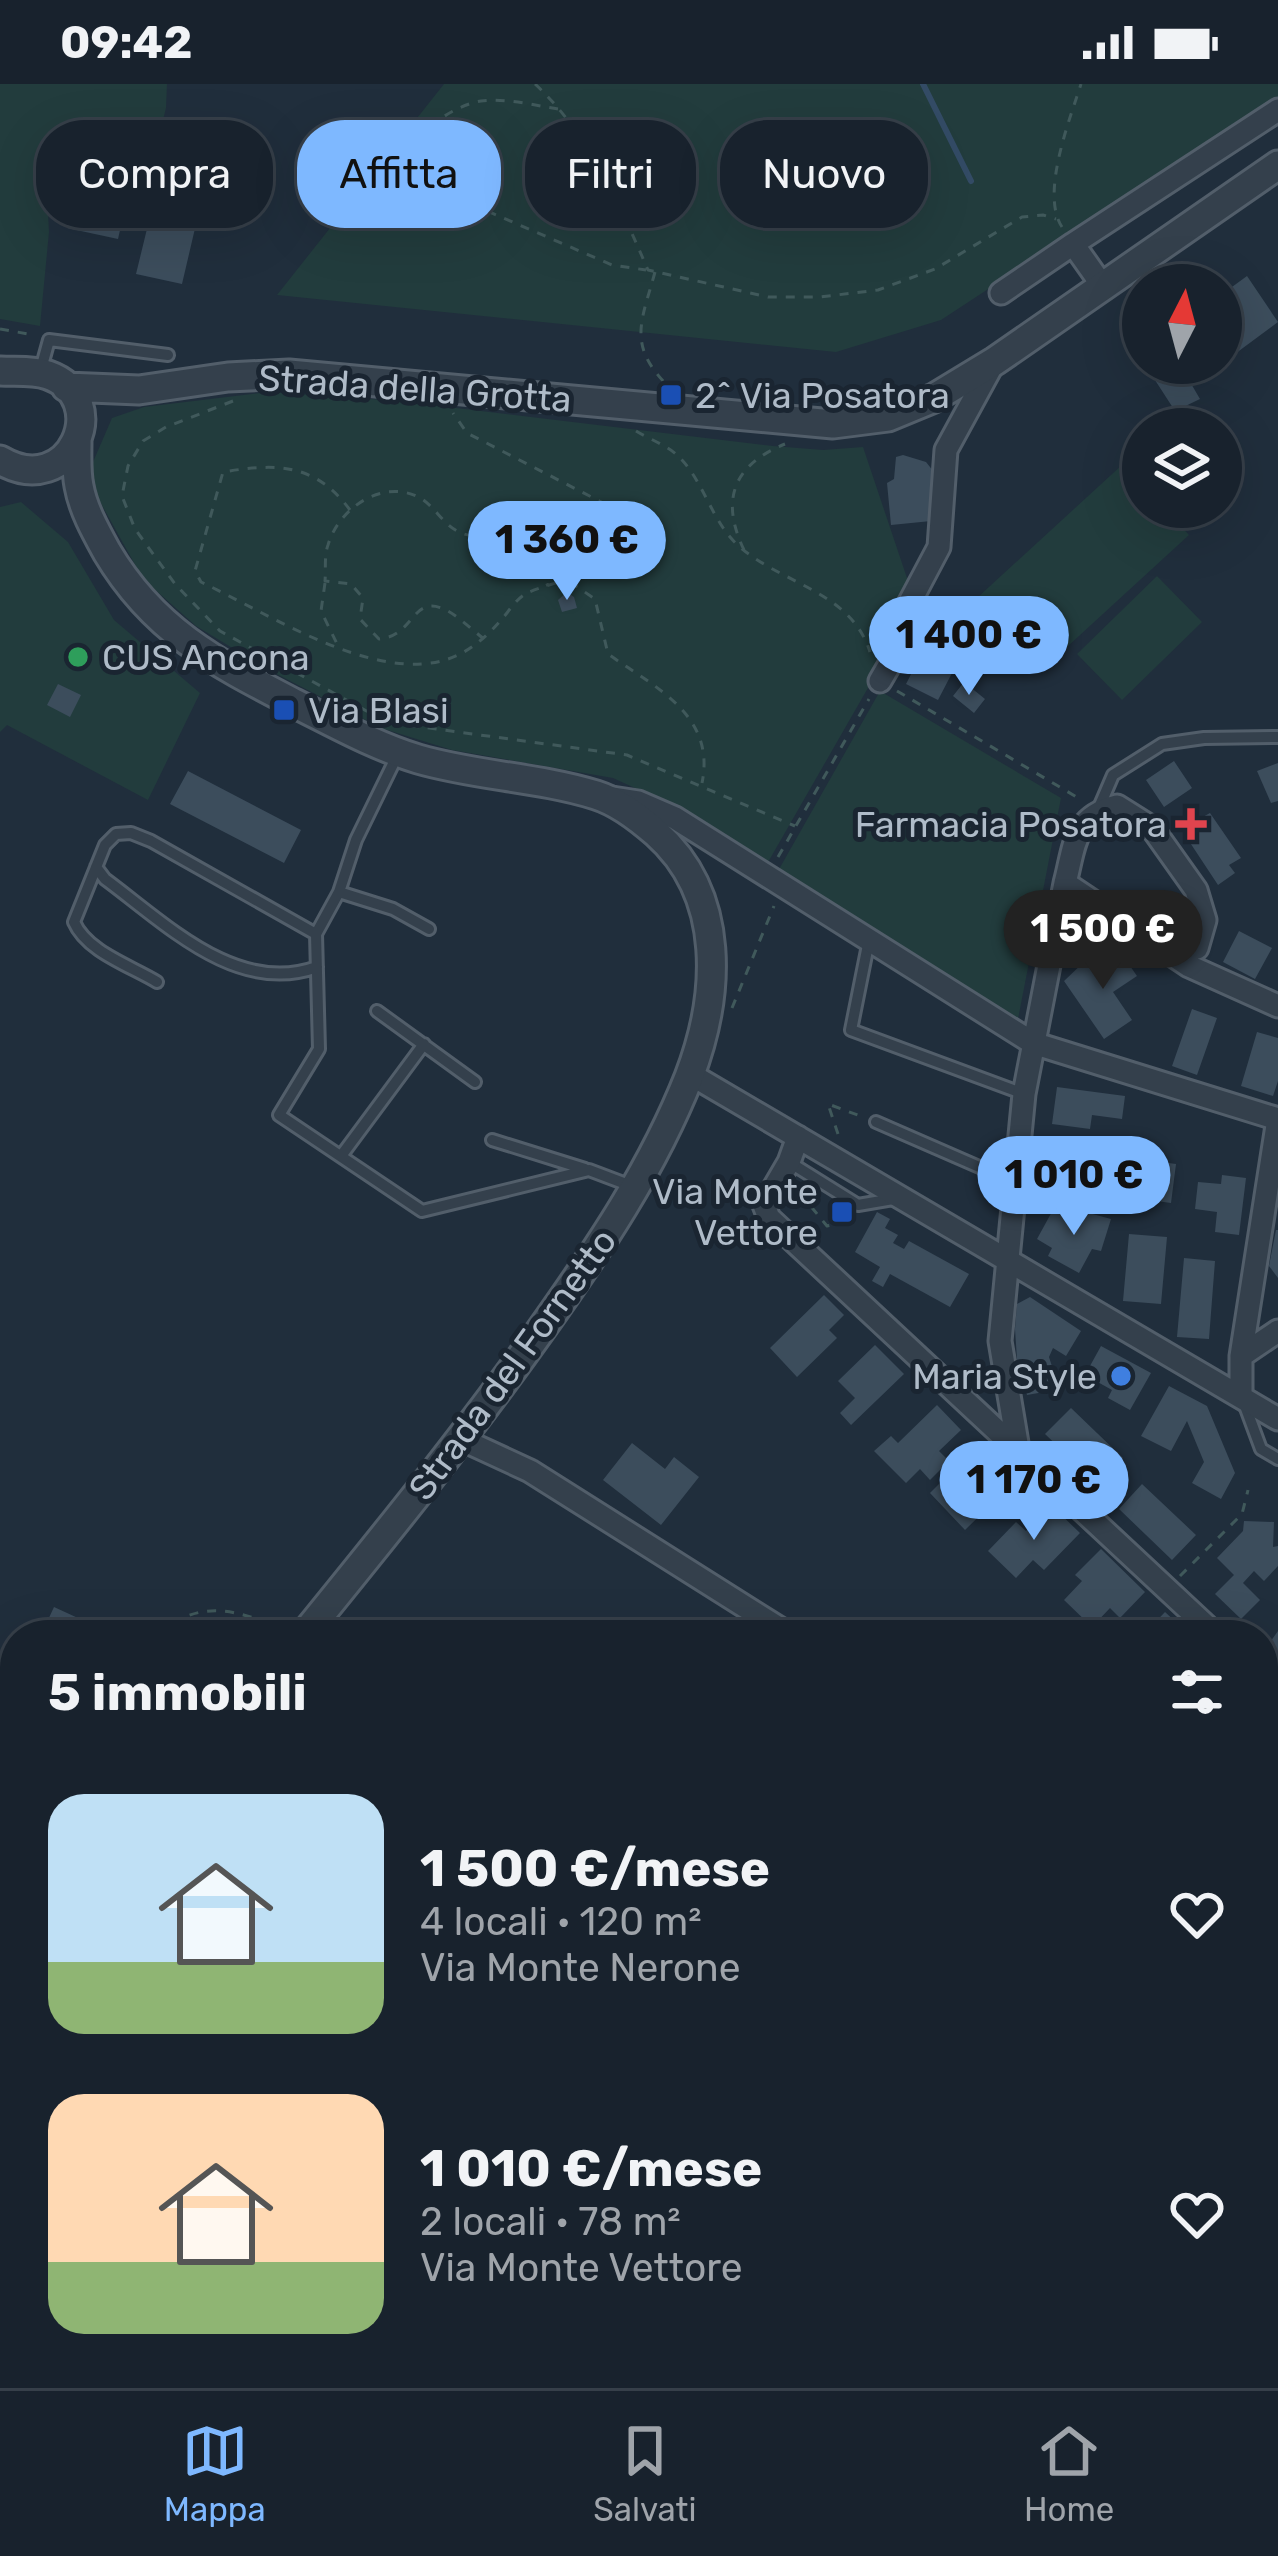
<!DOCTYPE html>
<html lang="it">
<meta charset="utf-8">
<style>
body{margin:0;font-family:Rubik,sans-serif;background:#212a35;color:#f1f3f6;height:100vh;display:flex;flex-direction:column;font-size:45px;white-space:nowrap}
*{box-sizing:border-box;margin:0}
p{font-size:39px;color:#9fa4aa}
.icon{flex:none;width:66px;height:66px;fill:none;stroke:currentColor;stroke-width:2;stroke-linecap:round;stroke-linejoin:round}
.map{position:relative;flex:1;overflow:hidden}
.side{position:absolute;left:0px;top:1536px;width:1278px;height:768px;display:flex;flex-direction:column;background:#18222d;border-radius:48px 48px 0 0;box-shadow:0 12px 48px #0002,0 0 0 3px #363f49}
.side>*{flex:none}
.top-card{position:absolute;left:36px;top:36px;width:1206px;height:108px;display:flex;gap:24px}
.needle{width:78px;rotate:6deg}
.buttons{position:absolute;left:1122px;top:180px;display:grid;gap:24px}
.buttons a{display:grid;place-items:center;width:120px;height:120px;border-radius:50%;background:#18222d;box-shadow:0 12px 48px #0002,0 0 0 3px #363f49;font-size:60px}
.price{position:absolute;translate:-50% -102px;padding:0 27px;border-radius:42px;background:#7eb8ff;color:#111;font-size:39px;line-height:78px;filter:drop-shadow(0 3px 6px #0008)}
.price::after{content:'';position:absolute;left:50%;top:72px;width:36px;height:27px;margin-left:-18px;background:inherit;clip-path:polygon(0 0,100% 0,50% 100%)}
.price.active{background:#222;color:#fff}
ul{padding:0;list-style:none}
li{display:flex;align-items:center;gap:36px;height:300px;padding:0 48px}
li span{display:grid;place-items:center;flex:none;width:336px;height:240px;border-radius:36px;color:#555}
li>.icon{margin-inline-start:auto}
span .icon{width:144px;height:144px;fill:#fffc;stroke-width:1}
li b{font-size:51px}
h2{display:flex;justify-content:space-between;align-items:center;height:144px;padding:0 48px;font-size:51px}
.chip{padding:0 42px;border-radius:48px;background:#18222d;box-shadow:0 12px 48px #0002,0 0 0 3px #363f49;font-size:42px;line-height:108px}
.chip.active{background:#7eb8ff;color:#111}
.status{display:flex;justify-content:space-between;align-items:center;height:84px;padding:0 60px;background:#18222d;direction:ltr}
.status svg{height:33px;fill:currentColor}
.tabs{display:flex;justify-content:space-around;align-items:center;height:168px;border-top:3px solid #363f49;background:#18222d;font-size:33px;color:#9fa4aa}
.tabs a{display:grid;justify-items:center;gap:6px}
.tabs .active{color:#7eb8ff}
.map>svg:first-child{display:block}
.green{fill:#223c3d}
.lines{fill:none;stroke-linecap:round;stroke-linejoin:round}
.stream{stroke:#334b65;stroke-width:6}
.building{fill:#3c4d5c}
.service-casing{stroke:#525e6a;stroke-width:16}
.minor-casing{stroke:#525e6a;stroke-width:27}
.tertiary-casing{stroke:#525e6a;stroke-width:33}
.path{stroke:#40595b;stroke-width:3;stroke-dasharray:9 9;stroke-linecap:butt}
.service{stroke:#34404c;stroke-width:10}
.minor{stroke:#34404c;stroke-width:21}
.tertiary{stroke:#34404c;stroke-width:27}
.transit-dot{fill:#1a4fb4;stroke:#1a2531;stroke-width:4.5}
.leisure-dot{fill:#2e9e5b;stroke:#1a2531;stroke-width:4.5}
.health-dot{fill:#e0444e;stroke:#1a2531;stroke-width:4.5}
.shop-dot{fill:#3f7fe0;stroke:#1a2531;stroke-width:4.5}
.labels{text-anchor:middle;stroke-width:10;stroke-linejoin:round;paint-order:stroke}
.street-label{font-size:36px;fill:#afbbc8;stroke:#1a2531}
.poi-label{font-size:36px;fill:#afbbc8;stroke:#1a2531;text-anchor:start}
</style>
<div class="status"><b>09:42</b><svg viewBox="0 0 49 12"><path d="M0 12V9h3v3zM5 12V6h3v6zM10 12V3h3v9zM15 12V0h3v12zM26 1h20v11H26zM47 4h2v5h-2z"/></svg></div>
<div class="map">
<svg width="1278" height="2304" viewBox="0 0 1278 2304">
<rect width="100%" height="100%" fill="#202e3c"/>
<!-- green -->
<path class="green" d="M 0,0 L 167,0 L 166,24 L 152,80 L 123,92 L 71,91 L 47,110 L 49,148 L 40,242 L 0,235 Z
M 444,0 L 1278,0 L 1278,15 L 941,236 L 836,268 L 277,211 Z
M 269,308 L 398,317 L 773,362 L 823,366 L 863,363 L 908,497 L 885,550 L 884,576 L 767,780 L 672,721 L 613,694 L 452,666 L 381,644 L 267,585 L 196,542 L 143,495 L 93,405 L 90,385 L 112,334 L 144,323 Z
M 1123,380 L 1143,402 L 1143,423 L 1163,423 L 1189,451 L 1043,585 L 977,514 Z
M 21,418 L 68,458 L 114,536 L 200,609 L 148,716 L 7,641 L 0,648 L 0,423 Z
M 1157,492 L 1202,538 L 1122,616 L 1077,570 Z
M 880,607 L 1061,714 L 1018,935 L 778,787 Z"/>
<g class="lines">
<!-- stream -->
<path class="stream" d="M 923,0 L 971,97"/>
</g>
<!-- building -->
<path class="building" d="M 77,100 L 128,111 L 118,155 L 67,144 Z
M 180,100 L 204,106 L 182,200 L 136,190 L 155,112 L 176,117 Z
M 1247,192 L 1278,238 L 1224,278 L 1221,211 Z
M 1144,279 L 1179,279 L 1200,315 L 1175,327 Z
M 903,371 L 926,378 L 934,388 L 931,437 L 891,441 L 887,399 L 894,395 L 896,373 Z
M 567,508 L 574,513 L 577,524 L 562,528 L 558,516 Z
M 931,551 L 963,568 L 938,616 L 906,600 Z
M 964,598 L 985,615 L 974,629 L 953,612 Z
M 58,600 L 81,611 L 70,633 L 47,621 Z
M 1174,677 L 1192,704 L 1164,723 L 1146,696 Z
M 1278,679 L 1278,717 L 1271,719 L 1257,687 Z
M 188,687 L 301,746 L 284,779 L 170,720 Z
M 1210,729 L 1241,774 L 1229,781 L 1235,789 L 1218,801 L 1181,745 Z
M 1239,847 L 1272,864 L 1255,895 L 1223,878 Z
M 1119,866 L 1137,892 L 1113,908 L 1132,936 L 1104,955 L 1064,897 L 1085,877 L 1091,886 Z
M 1192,925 L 1217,934 L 1197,991 L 1172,982 Z
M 1257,948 L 1278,954 L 1278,997 L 1273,1012 L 1241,1002 Z
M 1057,1003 L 1125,1012 L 1122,1035 L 1092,1031 L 1090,1045 L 1052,1040 Z
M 1037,1069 L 1103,1077 L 1099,1112 L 1068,1108 L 1070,1098 L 1034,1094 Z
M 1146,1076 L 1176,1080 L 1171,1119 L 1142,1115 Z
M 1222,1091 L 1246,1094 L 1239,1151 L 1215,1148 L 1217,1128 L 1195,1125 L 1198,1098 L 1221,1100 Z
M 1054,1124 L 1082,1140 L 1085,1128 L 1111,1135 L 1101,1167 L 1092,1165 L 1079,1189 L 1048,1172 L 1052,1164 L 1037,1155 Z
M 877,1128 L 890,1135 L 885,1144 L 898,1151 L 893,1159 L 904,1165 L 909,1157 L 969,1190 L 950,1223 L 890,1190 L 883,1203 L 872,1197 L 880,1183 L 855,1168 Z
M 1276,1146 L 1278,1146 L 1278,1194 L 1269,1182 Z
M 1129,1150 L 1167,1153 L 1161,1220 L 1123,1217 Z
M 1184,1174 L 1215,1177 L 1209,1255 L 1177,1253 Z
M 824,1211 L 844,1231 L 829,1246 L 837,1254 L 797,1293 L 770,1264 Z
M 1030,1213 L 1081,1247 L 1066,1272 L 1053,1264 L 1049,1273 L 1057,1298 L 1044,1308 L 1027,1311 L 1017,1275 L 1015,1245 L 1017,1220 Z
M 875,1261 L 904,1290 L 851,1341 L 840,1329 L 855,1314 L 838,1297 Z
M 1101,1262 L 1151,1289 L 1130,1326 L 1108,1314 L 1112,1306 L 1085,1291 Z
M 1169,1302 L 1207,1322 L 1235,1389 L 1221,1415 L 1192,1399 L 1204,1378 L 1187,1337 L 1171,1367 L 1141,1352 Z
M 937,1321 L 961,1346 L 939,1367 L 949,1377 L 930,1396 L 920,1385 L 906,1399 L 874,1367 L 891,1352 L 898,1359 Z
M 1071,1324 L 1123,1374 L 1097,1400 L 1045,1350 Z
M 632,1359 L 665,1385 L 674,1373 L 699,1393 L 661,1441 L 603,1396 Z
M 993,1371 L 1017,1395 L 965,1446 L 930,1409 L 961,1378 L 973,1391 Z
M 1142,1400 L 1196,1451 L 1172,1476 L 1119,1425 Z
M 1051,1421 L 1080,1449 L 1044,1486 L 1033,1476 L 1016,1494 L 988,1467 L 1016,1438 L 1026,1447 Z
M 1244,1437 L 1274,1438 L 1273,1463 L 1278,1462 L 1278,1482 L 1264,1497 L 1254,1487 L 1243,1499 L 1260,1516 L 1241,1535 L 1215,1510 L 1234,1491 L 1217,1474 L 1243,1447 Z
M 1101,1465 L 1145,1508 L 1120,1534 L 1110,1524 L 1092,1543 L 1064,1516 L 1082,1497 L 1075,1491 Z
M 54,1523 L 115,1551 L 41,1551 Z
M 1165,1528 L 1178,1540 L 1189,1551 L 1143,1551 Z
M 1278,1547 L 1278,1580 L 1263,1568 Z
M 1268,1650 L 1278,1658 L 1278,1719 L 1263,1708 L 1263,1657 Z
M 1268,1792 L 1278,1802 L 1278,1825 L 1263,1810 L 1263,1797 Z
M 15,1874 L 15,1923 L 7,1931 L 0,1924 L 0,1891 Z"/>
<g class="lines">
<!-- service casing -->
<g class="service-casing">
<path id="service" d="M 41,285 L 49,256 L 168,271
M 397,672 L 356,756 L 339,808 L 316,850 L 319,965 L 279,1031 L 422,1127 L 589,1086 L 634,1103
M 1098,726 L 1113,691 L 1162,660 L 1204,654 L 1278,653
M 96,783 L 105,795 C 166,840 237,912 317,883
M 339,808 L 393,825 L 429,845
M 869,856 L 851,946 L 1024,1010
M 157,898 C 131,882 87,868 74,838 L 105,761 L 116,750 L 131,749 L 151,757 L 316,850
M 377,927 L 475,998
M 876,1038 L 1016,1099
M 492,1056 L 585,1085
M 341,1072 L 424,960
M 789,1078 L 858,1121 L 899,1114
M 1244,1319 L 1261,1365 L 1278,1375
M 0,1820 L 15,1822"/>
</g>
<!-- minor casing -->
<g class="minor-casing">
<path id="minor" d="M 1073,160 L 1278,26
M 1001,209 L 1073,160 L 1102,201
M 880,597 L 894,573 L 893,550 L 939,463 L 946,366 L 994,278
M 612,714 L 638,718 L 675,734 L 1033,959 L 1278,1035
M 1197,864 L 1205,836 L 1196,806 L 1152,744 L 1117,722 C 1073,733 1075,761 1065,799 L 1189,882 L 1278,922
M 690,990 L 1278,1335
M 798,1053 L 789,1078 L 764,1121 L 769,1134 L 1216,1551
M 1241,1272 L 1278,1247
M 1241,1310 L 1241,1272 L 1278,1035
M 463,1356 L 530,1387 L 790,1551
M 1018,1365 L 1000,1257 L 1024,1010 L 1065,799
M 1263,1595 L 1278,1609
M 1263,1841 L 1278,1850"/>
</g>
<!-- tertiary casing -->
<g class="tertiary-casing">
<path id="tertiary" d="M 0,287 C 15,288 33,286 48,291 C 114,314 71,418 0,376
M 66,303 L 139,306 L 228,293 L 289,290 L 833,340 L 888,333 L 934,314 L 995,277 L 1278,81
M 77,357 C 77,371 76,388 79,402 C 83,425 96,448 107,468 C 154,547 215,578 294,619 C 334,639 375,662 418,675 C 476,692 538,693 596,711 C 618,718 639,734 656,749 C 727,812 720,912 689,993 C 653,1084 599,1164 543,1243 C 468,1349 386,1450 304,1551
M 0,1951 L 15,1936"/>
</g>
<!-- path -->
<path class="path" d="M 535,0 C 588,49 619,119 648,186 L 768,213 L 820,213 L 878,206 L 935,185 L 1022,133 L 1043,131 L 1056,135
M 558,25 C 533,21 506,14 481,17 C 455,21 412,48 412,77 C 412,87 421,94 427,101 L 612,181 L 646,186
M 1062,143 C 1040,110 1070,35 1081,0
M 655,188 C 642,236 627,260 666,300
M 0,245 L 34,251
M 233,317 L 166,343 L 143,357 L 128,382 L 122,412 L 135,445 L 175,500 L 220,547 L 372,630
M 636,347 C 649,355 666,361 677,371 C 705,397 711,439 741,464 C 785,501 851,508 870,568
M 350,426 C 315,379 277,379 223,388 L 195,487 L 201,498 C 262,527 339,576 406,580 C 449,582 474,567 502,535 C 509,527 517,514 527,509 C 568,490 645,491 607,421 L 467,349 L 453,329
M 744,466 C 720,416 733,381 785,360
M 570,498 L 595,515 L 608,570 C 656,604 716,631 702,699
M 325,499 L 321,527 L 339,564
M 484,555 C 471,545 457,531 444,525 C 411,511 415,552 379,555 L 360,535 L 363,514 L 351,500 L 325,497 C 326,486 324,472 328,461 C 339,423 385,393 422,415 C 437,425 445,444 464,450 C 476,454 489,449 501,449 C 527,451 538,482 548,502
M 897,607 L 1080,715
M 392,639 L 627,671 L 795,742
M 778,773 L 869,615
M 732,924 L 774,822
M 838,1050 L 828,1020 L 863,1033
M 808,1109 L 804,1114 L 827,1142 L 848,1138 L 851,1134
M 1180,1492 L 1242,1430 L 1248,1406
M 160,1551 C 195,1514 241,1525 283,1547
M 0,1590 L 15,1592"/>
<!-- service -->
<use href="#service" class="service"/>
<!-- minor -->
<use href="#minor" class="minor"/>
<!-- tertiary -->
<use href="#tertiary" class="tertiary"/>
</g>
<!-- markers -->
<g class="transit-dot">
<rect x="659" y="299" width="24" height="24" rx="6"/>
<rect x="272" y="614" width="24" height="24" rx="6"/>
<rect x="830" y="1116" width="24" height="24" rx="6"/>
</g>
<circle class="leisure-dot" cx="78" cy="573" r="12"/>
<path class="health-dot" d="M1185 722h12v12h12v12h-12v12h-12v-12h-12v-12h12z"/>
<circle class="shop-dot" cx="1121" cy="1292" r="12"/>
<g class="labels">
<!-- street labels -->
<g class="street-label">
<text transform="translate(415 304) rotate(4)" y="13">Strada della Grotta</text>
<text transform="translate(512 1280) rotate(-54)" y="13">Strada del Fornetto</text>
</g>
<!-- poi labels -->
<g class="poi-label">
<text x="695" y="324">2^ Via Posatora</text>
<text x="102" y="586">CUS Ancona</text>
<text x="308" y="639">Via Blasi</text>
<text x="1167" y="753" text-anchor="end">Farmacia Posatora</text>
<text x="818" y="1120" text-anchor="end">Via Monte<tspan x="818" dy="41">Vettore</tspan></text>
<text x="1097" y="1305" text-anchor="end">Maria Style</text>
</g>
</g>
</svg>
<div class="buttons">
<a><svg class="needle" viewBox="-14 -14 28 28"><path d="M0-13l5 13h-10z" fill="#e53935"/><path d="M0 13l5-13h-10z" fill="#9fa4aa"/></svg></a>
<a><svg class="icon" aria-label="layers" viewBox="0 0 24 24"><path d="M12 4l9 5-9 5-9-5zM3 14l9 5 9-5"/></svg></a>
</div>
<b class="price" style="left:567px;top:519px">1 360 €</b>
<b class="price" style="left:969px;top:614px">1 400 €</b>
<b class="price active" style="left:1103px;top:908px">1 500 €</b>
<b class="price" style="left:1074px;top:1154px">1 010 €</b>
<b class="price" style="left:1034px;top:1459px">1 170 €</b>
<div class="top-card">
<a class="chip">Compra</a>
<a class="chip active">Affitta</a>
<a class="chip">Filtri</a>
<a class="chip">Nuovo</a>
</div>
<section class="side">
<h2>5 immobili<svg class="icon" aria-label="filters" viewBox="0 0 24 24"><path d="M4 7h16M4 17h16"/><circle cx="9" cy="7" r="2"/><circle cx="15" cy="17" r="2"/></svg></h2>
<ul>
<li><span style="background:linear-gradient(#bfe0f5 70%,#8fb573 0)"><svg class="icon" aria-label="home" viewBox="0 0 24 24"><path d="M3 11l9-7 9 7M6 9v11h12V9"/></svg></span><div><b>1 500 €/mese</b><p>4 locali · 120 m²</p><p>Via Monte Nerone</p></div><svg class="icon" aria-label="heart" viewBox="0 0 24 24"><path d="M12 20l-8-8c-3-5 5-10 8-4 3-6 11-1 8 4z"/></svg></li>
<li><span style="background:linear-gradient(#ffd9b3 70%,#8fb573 0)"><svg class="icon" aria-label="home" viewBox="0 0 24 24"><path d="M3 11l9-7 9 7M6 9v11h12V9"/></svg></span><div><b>1 010 €/mese</b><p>2 locali · 78 m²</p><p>Via Monte Vettore</p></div><svg class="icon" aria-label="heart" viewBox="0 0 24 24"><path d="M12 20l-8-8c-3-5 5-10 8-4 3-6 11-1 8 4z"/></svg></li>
</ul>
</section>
</div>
<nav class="tabs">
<a class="active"><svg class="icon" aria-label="map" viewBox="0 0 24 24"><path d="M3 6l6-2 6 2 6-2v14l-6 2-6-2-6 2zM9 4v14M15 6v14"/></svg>Mappa</a>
<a><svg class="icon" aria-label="saved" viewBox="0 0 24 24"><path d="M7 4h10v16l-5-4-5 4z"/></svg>Salvati</a>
<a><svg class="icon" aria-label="home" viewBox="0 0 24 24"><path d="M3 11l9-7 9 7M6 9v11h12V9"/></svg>Home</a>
</nav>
